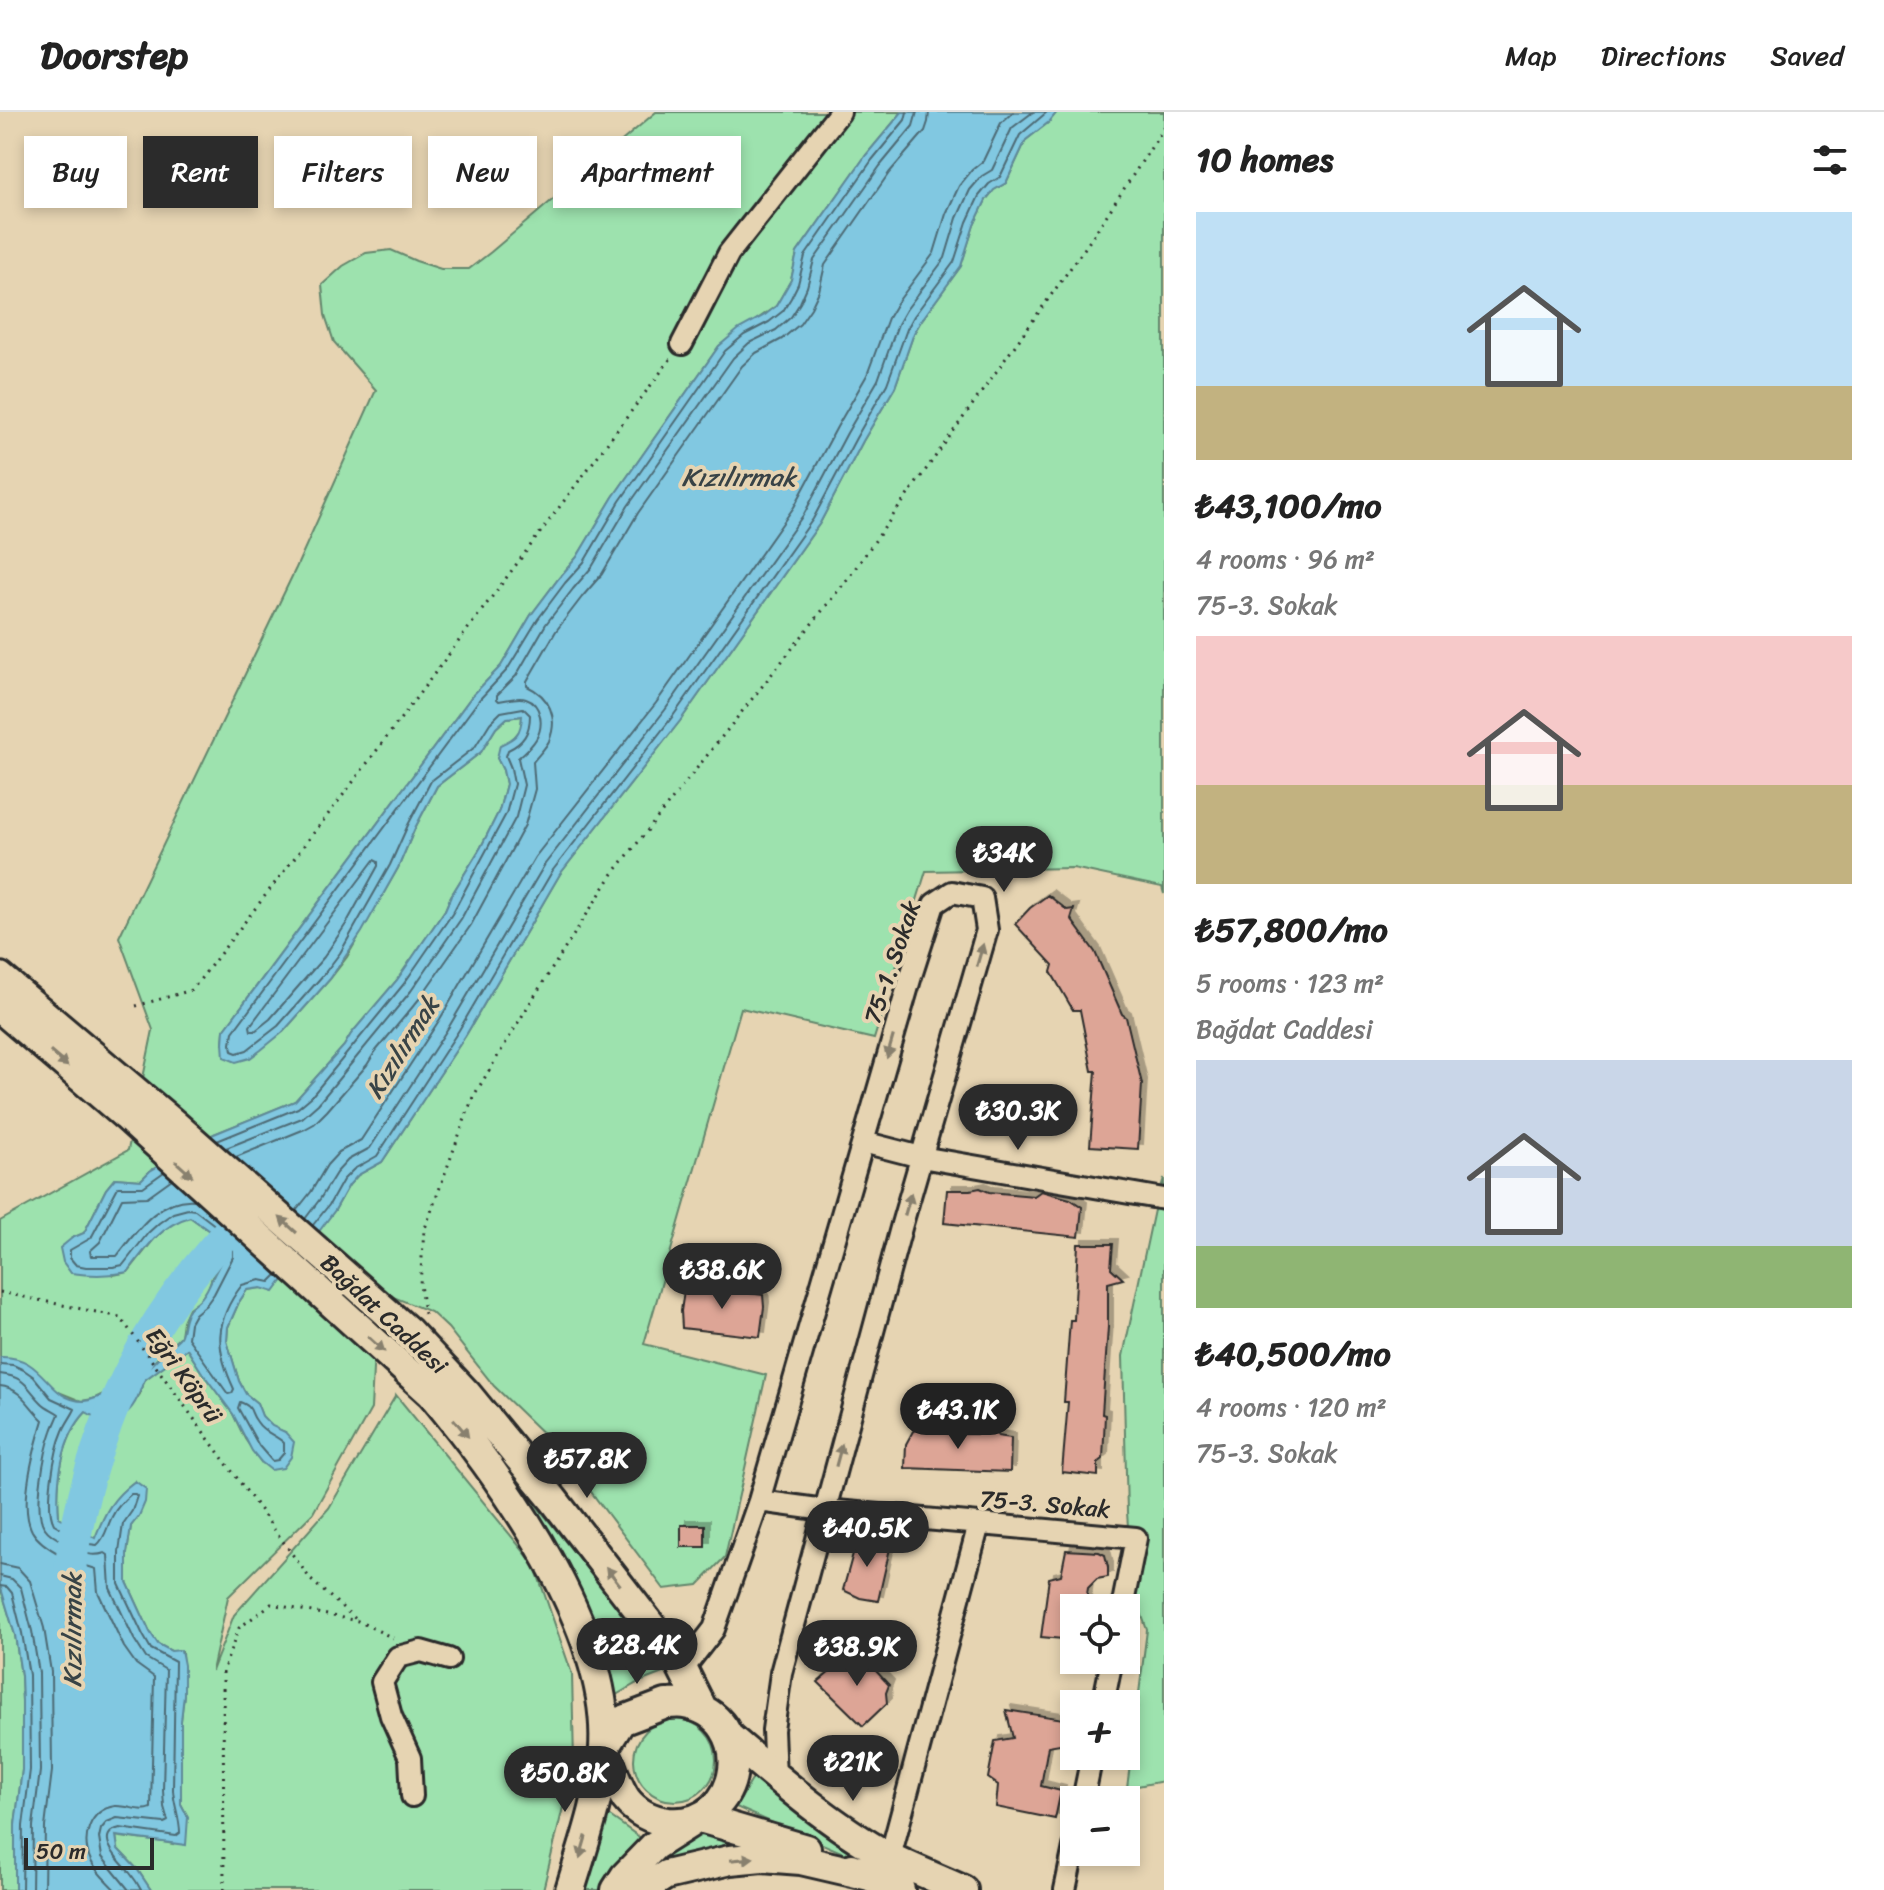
<!DOCTYPE html>
<meta charset="utf-8">
<style>
body{margin:0;font-family:Sriracha,sans-serif;background:#f2f2f2;color:#222;height:100vh;display:flex;flex-direction:column;font-size:30px;white-space:nowrap}
*{box-sizing:border-box;margin:0}
p{font-size:26px;color:#767676}
.icon{flex:none;width:44px;height:44px;fill:none;stroke:currentColor;stroke-width:2;stroke-linecap:round;stroke-linejoin:round}
.map{position:relative;flex:1;overflow:hidden}
.sheet{display:flex;flex-direction:column;background:#fff;width:720px}
.sheet>*{flex:none}
.top-card{position:absolute;left:24px;top:24px;width:760px;height:72px;display:flex;gap:16px}
.controls{position:absolute;left:1060px;top:1482px;display:grid;gap:16px}
.controls a{display:grid;place-items:center;width:80px;height:80px;border-radius:0px;background:#fff;box-shadow:0 4px 12px #0003;font-size:40px}
.scale{position:absolute;left:24px;bottom:20px;width:130px;box-sizing:border-box;padding-left:8px;border:4px solid #2b2b2b;border-top:0;font-size:22px;line-height:28px;white-space:nowrap;color:#2b2b2b;-webkit-text-stroke:6px #e6d4b2;paint-order:stroke}
.price{position:absolute;translate:-50% -68px;padding:0 18px;border-radius:28px;background:#2b2b2b;color:#fff;font-size:26px;line-height:52px;filter:drop-shadow(0 2px 4px #0008)}
.price::after{content:'';position:absolute;left:50%;top:48px;width:24px;height:18px;margin-left:-12px;background:inherit;clip-path:polygon(0 0,100% 0,50% 100%)}
.price.active{background:#222;color:#fff}
ul{padding:0;list-style:none}
li{display:grid;align-content:center;gap:16px;height:424px;padding:0 32px}
li span{display:grid;place-items:center;height:248px;border-radius:0px;color:#555}
li>.icon{margin-inline-start:auto}
span .icon{width:144px;height:144px;fill:#fffc;stroke-width:1}
li b{font-size:34px}
h2{display:flex;justify-content:space-between;align-items:center;height:96px;padding:0 32px;font-size:34px}
.pill{padding:0 28px;border-radius:0px;background:#fff;box-shadow:0 4px 12px #0003;font-size:28px;line-height:72px}
.pill.active{background:#2b2b2b;color:#fff}
header{display:flex;align-items:center;gap:48px;box-sizing:border-box;height:112px;padding:0 40px;background:#fff;border-bottom:2px solid #e0e0e0}
header strong{font-size:38px}
nav{display:flex;gap:44px;margin-inline-start:auto;font-size:28px}
main{display:flex;flex:1;min-height:0}
.map>svg:first-child{display:block}
.green{fill:#9de2ae;stroke:#64866c;stroke-width:2}
.water{fill:#81c8e1;stroke:#5f8998;stroke-width:2}
.lines{fill:none;stroke-linecap:round;stroke-linejoin:round}
.shore{stroke:#4d6a74;stroke-width:2}
.river{stroke:#81c8e1;stroke-width:32}
.building{fill:#dda596;stroke:#2b2b2b;stroke-width:2;filter:url(#shadow)}
.street-casing{stroke:#2b2b2b;stroke-width:26}
.secondary-casing{stroke:#2b2b2b;stroke-width:34}
.path{stroke:#2b2b2b;stroke-width:3;stroke-dasharray:2 6;stroke-linecap:butt}
.street{stroke:#e6d4b2;stroke-width:20}
.secondary{stroke:#e6d4b2;stroke-width:28}
.oneway{fill:#88806e}
.labels{text-anchor:middle;stroke-width:8;stroke-linejoin:round;paint-order:stroke}
.street-label{font-size:24px;fill:#2b2b2b;stroke:#e6d4b2}
.water-label{font-size:26px;font-style:italic;fill:#384346;stroke:#e6d4b2}
</style>
<header>
<strong>Doorstep</strong>
<nav><a>Map</a><a>Directions</a><a>Saved</a></nav>
</header>
<main>
<div class="map">
<svg width="1164" height="1778" viewBox="0 0 1164 1778">
<defs>
<filter id="shadow"><feDropShadow dx="5" dy="-5" stdDeviation="0" flood-color="#0004"/></filter>
</defs>
<rect width="100%" height="100%" fill="#e6d4b2"/>
<filter id="ink" filterUnits="userSpaceOnUse"><feTurbulence type="fractalNoise" baseFrequency=".0125" numOctaves="2"/><feDisplacementMap in="SourceGraphic" scale="16" xChannelSelector="R" yChannelSelector="G"/><feConvolveMatrix kernelMatrix="1 2 1 2 8 2 1 2 1" color-interpolation-filters="sRGB"/></filter>
<g filter="url(#ink)">
<!-- green -->
<path class="green" d="M 656,0 L 902,0 L 866,43 L 797,141 L 791,168 L 776,194 L 719,234 L 613,385 L 577,445 L 559,466 L 531,503 L 501,554 L 472,584 L 224,918 L 223,931 L 283,920 L 330,867 L 347,845 L 398,756 L 415,716 L 437,674 L 481,640 L 496,616 L 507,606 L 522,604 L 521,617 L 497,646 L 503,658 L 506,672 L 499,699 L 481,735 L 451,784 L 445,798 L 397,868 L 351,922 L 344,934 L 295,989 L 214,1022 L 150,1059 L 141,1068 L 115,1066 L 106,1077 L 84,1121 L 72,1126 L 114,1163 L 128,1160 L 155,1126 L 176,1108 L 190,1105 L 212,1121 L 225,1127 L 225,1142 L 220,1154 L 212,1165 L 208,1177 L 200,1188 L 189,1196 L 183,1209 L 181,1224 L 138,1265 L 93,1287 L 81,1289 L 56,1279 L 0,1245 L 0,1109 L 128,1038 L 153,918 L 119,825 L 296,456 L 376,278 L 334,230 L 325,203 L 322,173 L 343,154 L 366,141 L 391,138 L 416,149 L 441,157 L 469,157 L 491,140 Z
M 1057,0 L 1164,0 L 1164,782 L 1162,775 L 1073,756 L 926,759 L 874,927 L 741,896 L 644,1232 L 766,1263 L 725,1445 L 698,1473 L 664,1477 L 558,1336 L 494,1274 L 448,1216 L 431,1200 L 381,1180 L 376,1196 L 371,1297 L 313,1401 L 228,1485 L 212,1559 L 234,1503 L 329,1396 L 396,1283 L 534,1452 L 572,1562 L 574,1650 L 543,1778 L 151,1778 L 137,1757 L 118,1737 L 116,1724 C 135,1728 154,1727 173,1732 L 188,1705 L 181,1692 L 181,1609 L 184,1582 L 182,1539 L 171,1539 L 158,1532 L 150,1520 L 127,1470 L 127,1441 L 131,1414 L 139,1403 L 135,1369 C 111,1387 107,1400 95,1427 L 59,1405 C 56,1371 61,1326 86,1300 L 124,1304 L 140,1282 L 143,1269 L 187,1237 L 201,1259 L 233,1302 L 245,1327 L 261,1350 L 285,1320 L 272,1315 L 262,1304 L 257,1291 L 246,1282 L 239,1269 L 227,1229 L 228,1215 L 239,1190 L 247,1178 L 261,1176 L 326,1109 L 335,1098 L 349,1073 L 358,1063 L 382,1050 L 466,923 L 560,762 L 680,609 L 820,411 L 863,329 L 895,275 L 914,221 L 921,209 L 961,154 L 974,113 L 986,88 L 994,78 L 1006,71 L 1026,28 L 1049,10 Z
M 1164,1066 L 1164,1669 L 1127,1676 L 1147,1518 L 1132,1475 L 1127,1400 L 1123,1244 L 1154,1098 Z
M 438,1271 L 602,1475 L 668,1559 L 637,1571 L 616,1583 L 595,1514 L 563,1444 Z
M 0,1473 L 15,1523 L 21,1563 L 22,1589 L 22,1658 L 15,1713 L 15,1778 L 0,1778 Z
M634 1648a41 41 0 1 1 82 0a41 41 0 1 1-82 0Z
M 756,1661 C 800,1715 870,1744 930,1778 L 736,1695 Z
M 607,1702 L 642,1727 L 615,1756 L 600,1778 L 582,1778 Z
M 699,1720 L 762,1732 L 642,1762 L 665,1736 Z"/>
<!-- water -->
<path class="water" d="M 902,0 L 1057,0 L 1049,10 L 1026,28 L 1006,71 L 994,78 L 986,88 L 974,113 L 961,154 L 921,209 L 914,221 L 895,275 L 863,329 L 820,411 L 680,609 L 560,762 L 466,923 L 382,1050 L 358,1063 L 349,1073 L 335,1098 L 274,1180 L 261,1176 L 247,1178 L 239,1190 L 228,1215 L 227,1229 L 239,1269 L 246,1282 L 257,1291 L 262,1304 L 272,1314 L 285,1320 L 294,1330 L 291,1345 L 283,1356 L 271,1358 L 261,1350 L 252,1339 L 233,1302 L 201,1259 L 187,1237 L 143,1269 C 136,1299 117,1320 86,1300 C 61,1326 56,1371 59,1405 L 95,1426 C 105,1400 112,1386 135,1369 L 146,1377 L 145,1390 L 139,1404 L 131,1414 L 127,1441 L 127,1470 L 150,1520 L 158,1532 L 171,1539 L 181,1538 L 184,1553 L 184,1582 L 181,1609 L 181,1692 L 188,1705 L 186,1733 L 116,1724 L 118,1737 L 137,1757 L 151,1778 L 15,1778 L 15,1713 L 22,1658 L 22,1589 L 21,1563 L 15,1523 L 0,1473 L 0,1245 C 46,1243 46,1289 84,1289 C 96,1288 129,1272 140,1263 C 149,1256 158,1246 166,1238 C 170,1234 177,1229 180,1225 C 185,1216 182,1205 190,1196 C 192,1193 196,1191 199,1188 C 206,1182 208,1175 212,1167 C 219,1151 226,1147 225,1127 L 212,1121 L 190,1105 C 161,1113 145,1137 128,1160 C 109,1164 91,1164 71,1161 L 63,1150 L 60,1136 L 72,1126 L 84,1121 L 106,1077 L 115,1066 L 141,1068 L 150,1059 L 214,1022 L 295,989 L 344,934 L 351,922 L 397,868 L 445,798 L 451,784 L 481,735 L 499,699 L 506,672 L 503,658 L 497,646 L 500,633 C 516,626 521,622 522,604 L 507,606 L 496,616 L 481,640 L 437,674 L 415,716 L 398,756 L 362,820 L 330,867 L 283,920 L 261,938 L 250,946 L 236,950 L 224,945 L 223,931 L 224,918 L 472,584 L 501,554 L 531,503 L 559,466 L 577,445 L 613,385 L 719,234 L 739,217 L 765,203 L 776,194 L 791,168 L 797,141 L 866,43 Z"/>
<g class="lines">
<!-- shore -->
<path class="shore" d="M 374,748 L 378,750 L 378,754 L 346,812 L 324,845 L 270,907 L 255,919 L 251,919 L 250,914 Z
M 217,1029 L 298,996 L 311,985 L 403,873 L 452,802 L 506,702 L 514,672 L 511,656 L 506,644 L 508,638 C 523,631 530,621 530,603 L 523,596 L 501,600 L 490,611 L 475,635 L 431,669 L 408,713 L 390,753 L 340,841 L 324,862 L 278,914 L 247,938 L 237,941 L 232,939 L 231,932 L 233,920 L 479,588 L 507,558 L 538,507 L 565,471 L 584,450 L 620,389 L 725,239 L 744,223 L 769,210 L 783,199 L 791,186 L 798,172 L 805,144 L 872,48 L 905,8 L 907,0
M 226,1036 L 302,1006 L 318,992 L 411,879 L 461,807 L 516,705 L 524,673 L 518,646 C 524,641 532,634 536,627 C 544,614 542,592 526,587 C 518,584 507,588 499,589 L 497,587 L 497,583 L 516,564 L 546,512 L 573,477 L 592,455 L 628,394 L 733,246 L 749,231 L 776,218 L 791,205 L 800,191 L 807,175 L 814,148 L 880,54 L 913,14 L 917,0
M 236,1045 L 305,1017 L 314,1012 L 327,999 L 367,953 L 375,940 L 420,886 L 471,813 L 525,713 L 535,677 L 533,650 C 538,643 545,637 549,629 C 559,605 549,584 527,574 L 527,569 L 556,519 L 582,485 L 602,462 L 638,401 L 742,254 L 756,241 L 782,227 L 800,212 L 811,196 L 819,179 L 825,153 L 889,61 L 925,19 L 928,10 L 929,0
M 164,1060 L 143,1075 L 118,1075 L 91,1126 L 70,1138 L 70,1146 L 76,1153 L 86,1155 L 113,1155 L 123,1153 L 148,1121 L 159,1111 L 173,1101 L 188,1097 L 195,1098 L 216,1114 L 229,1121 L 233,1127 L 233,1145 L 214,1182 L 206,1193 L 195,1202 L 190,1211 L 188,1226 L 228,1282 L 232,1281 L 234,1277 C 215,1237 214,1209 242,1173 L 260,1168 L 270,1170 L 277,1163
M 172,1067 L 147,1085 L 122,1086 L 100,1130 L 90,1139 L 91,1144 L 117,1144 C 136,1120 159,1085 194,1088
M 296,1099 L 311,1080 L 327,1053 L 339,1040 L 361,1028 L 440,907 L 535,745 L 656,591 L 794,395 L 837,315 L 867,263 L 888,206 L 897,191 L 934,141 L 946,102 L 959,74 L 972,58 L 983,49 L 1001,11 L 1013,0
M 305,1107 L 320,1087 L 336,1061 L 348,1048 L 370,1036 L 450,913 L 545,752 L 665,598 L 804,402 L 847,321 L 878,268 L 898,212 L 906,198 L 945,146 L 957,106 L 970,78 L 982,64 L 992,58 L 1012,16 L 1033,0
M 313,1113 L 329,1093 L 343,1068 L 354,1057 L 377,1044 L 459,918 L 553,758 L 673,604 L 813,407 L 856,326 L 887,272 L 907,217 L 914,204 L 954,150 L 967,110 L 979,84 L 989,72 L 1000,65 L 1020,23 L 1047,0
M 0,1252 L 13,1253 L 24,1258 L 34,1265 L 51,1286 L 75,1297 C 72,1304 66,1311 63,1319 C 55,1337 44,1394 54,1412 L 89,1432 L 97,1433 C 106,1426 107,1413 113,1403 C 117,1395 124,1388 131,1382 L 135,1382 L 137,1384 L 132,1399 L 123,1412 L 119,1440 L 119,1472 L 143,1523 L 151,1537 L 175,1550 L 173,1678 C 174,1694 180,1706 180,1721 L 176,1724 L 120,1716 C 91,1723 122,1751 130,1761 C 134,1766 138,1772 141,1778
M 0,1262 C 26,1265 26,1275 42,1291 C 47,1296 54,1298 59,1302 C 57,1308 54,1313 52,1319 C 45,1338 32,1400 45,1416 C 50,1424 62,1429 70,1433 C 83,1440 90,1446 105,1441 L 108,1443 L 110,1476 L 134,1527 L 146,1546 L 166,1558 L 163,1678 L 164,1695 L 168,1709 L 164,1711 L 117,1706 L 107,1710 L 101,1717 L 99,1726 L 102,1745 L 129,1778
M 0,1274 C 21,1276 29,1295 43,1308 C 35,1335 18,1392 32,1419 C 42,1437 78,1452 96,1457 L 98,1480 L 124,1535 L 136,1552 L 154,1565 L 151,1696 C 140,1701 128,1693 115,1694 C 88,1698 81,1728 91,1749 C 96,1760 107,1769 115,1778
M 240,1290 C 254,1295 249,1300 257,1310 C 264,1321 276,1323 284,1331 L 284,1341 L 278,1348 L 272,1349 L 259,1334 L 238,1296 Z
M 0,1452 L 18,1456 L 30,1469 L 44,1516 L 51,1560 L 52,1659 L 45,1715 L 44,1778
M 0,1464 L 12,1467 L 21,1476 L 32,1519 L 39,1561 L 40,1659 L 33,1714 L 32,1778
M 0,1474 L 7,1475 L 12,1481 L 22,1521 L 29,1563 L 30,1658 L 23,1714 L 22,1778"/>
<!-- river -->
<path class="river" d="M 70,1457 C 90,1311 148,1199 252,1095"/>
</g>
<!-- building -->
<path class="building" d="M 1048,783 L 1067,798 L 1074,797 L 1071,807 L 1095,840 L 1122,902 L 1126,905 L 1142,972 L 1138,1037 L 1090,1034 L 1096,959 L 1092,959 L 1080,898 L 1073,898 L 1051,860 L 1053,853 L 1015,812 L 1030,796 Z
M 980,1076 L 989,1080 L 1034,1084 L 1041,1079 L 1070,1087 L 1082,1095 L 1079,1125 L 944,1111 L 947,1078 L 970,1078 Z
M 1078,1132 L 1113,1132 L 1111,1156 L 1123,1167 L 1108,1171 L 1108,1215 L 1102,1302 L 1105,1303 L 1103,1347 L 1098,1351 L 1098,1364 L 1062,1360 L 1068,1290 L 1064,1290 L 1070,1208 L 1074,1208 Z
M 685,1172 L 763,1183 L 764,1195 L 760,1225 L 682,1216 L 681,1199 Z
M 929,1314 L 933,1319 L 952,1322 L 983,1322 L 993,1318 L 998,1324 L 1011,1326 L 1010,1360 L 905,1356 L 906,1332 L 913,1319 Z
M 681,1413 L 705,1413 L 705,1435 L 681,1435 Z
M 868,1425 L 891,1432 L 878,1489 L 860,1486 L 843,1478 L 857,1427 Z
M 1066,1438 L 1099,1440 L 1105,1443 L 1108,1455 L 1108,1465 L 1097,1467 L 1088,1476 L 1085,1496 L 1074,1496 L 1074,1528 L 1041,1525 L 1049,1466 L 1061,1463 Z
M 849,1544 L 857,1549 L 862,1544 L 889,1573 L 886,1581 L 887,1591 L 863,1614 L 818,1570 Z
M 1006,1598 L 1070,1608 L 1066,1631 L 1048,1634 L 1041,1674 L 1061,1679 L 1055,1707 L 996,1695 L 998,1673 L 988,1666 L 995,1629 L 1013,1626 Z"/>
<g class="lines">
<!-- street casing -->
<g class="street-casing">
<path id="street" d="M 682,232 L 729,141 L 840,0
M 863,1030 L 921,1045 L 1164,1087
M 759,1389 L 825,1398 L 1136,1426 L 1122,1496
M 683,1557 L 714,1517 L 759,1389 L 911,864 L 934,792 L 952,780 L 982,786 L 987,818 L 902,1112 L 781,1561 L 773,1618 L 775,1665
M 1103,1592 L 1112,1548
M 412,1684 L 410,1646 L 391,1604 L 382,1570 L 398,1545 L 421,1539 L 449,1547
M 1083,1688 L 1092,1644
M 890,1745 L 979,1412
M 1065,1778 L 1074,1735"/>
</g>
<!-- secondary casing -->
<g class="secondary-casing">
<path id="secondary" d="M 0,865 L 174,1012 L 409,1220 L 466,1281 L 553,1387 L 679,1550 L 703,1598
M 0,896 L 126,1004 L 432,1282 C 505,1370 611,1517 604,1636 C 601,1684 584,1732 570,1778
M 666,1592 C 672,1592 678,1591 684,1592 C 759,1604 745,1717 668,1710 C 652,1708 636,1700 626,1687 C 617,1674 610,1651 604,1636 L 621,1609 Z
M 729,1625 C 779,1668 831,1713 889,1745 C 913,1757 939,1767 963,1778
M 700,1706 L 806,1737
M 852,1756 L 900,1778
M 616,1778 L 625,1764 L 654,1734 L 695,1708
M 642,1778 L 666,1763 L 730,1748 L 762,1745 L 801,1748 L 870,1764"/>
</g>
<!-- path -->
<path class="path" d="M 136,894 L 192,878 L 347,678 L 672,245
M 0,1180 L 120,1205 L 311,1468 L 358,1509
M 424,1202 L 420,1172 L 424,1119 L 473,985 L 530,891 L 612,763 L 849,465 L 1087,133 L 1164,16
M 224,1778 L 223,1559 L 239,1516 L 271,1492 L 358,1509 L 393,1526"/>
<!-- street -->
<use href="#street" class="street"/>
<!-- secondary -->
<use href="#secondary" class="secondary"/>
</g>
<!-- one-way arrows -->
<defs><path id="oneway-solid" d="M-6-.8H1V-3.2L6.5 0L1 3.2V.8H-6Z" transform="scale(2)"/></defs>
<g class="oneway">
<use href="#oneway-solid" transform="translate(980 843) rotate(-74)"/>
<use href="#oneway-solid" transform="translate(890 935) rotate(106)"/>
<use href="#oneway-solid" transform="translate(59 947) rotate(41)"/>
<use href="#oneway-solid" transform="translate(184 1057) rotate(42)"/>
<use href="#oneway-solid" transform="translate(908 1092) rotate(-74)"/>
<use href="#oneway-solid" transform="translate(288 1113) rotate(-138)"/>
<use href="#oneway-solid" transform="translate(376 1232) rotate(42)"/>
<use href="#oneway-solid" transform="translate(461 1316) rotate(50)"/>
<use href="#oneway-solid" transform="translate(839 1343) rotate(-75)"/>
<use href="#oneway-solid" transform="translate(613 1464) rotate(-128)"/>
<use href="#oneway-solid" transform="translate(583 1735) rotate(106)"/>
<use href="#oneway-solid" transform="translate(742 1747) rotate(-6)"/>
</g>
</g>
<g class="labels">
<!-- street labels -->
<g class="street-label">
<text transform="translate(892 850) rotate(-71)" y="8">75-1. Sokak</text>
<text transform="translate(384 1202) rotate(43)" y="8">Bağdat Caddesi</text>
<text transform="translate(184 1263) rotate(54)" y="8">Eğri Köprü</text>
<text transform="translate(1045 1392) rotate(5)" y="8">75-3. Sokak</text>
</g>
<!-- water labels -->
<g class="water-label">
<text x="739" y="374">Kızılırmak</text>
<text transform="translate(402 935) rotate(-58)" y="9">Kızılırmak</text>
<text transform="translate(72 1518) rotate(-90)" y="9">Kızılırmak</text>
</g>
</g>
</svg>
<div class="controls">
<a><svg class="icon" aria-label="locate" viewBox="0 0 24 24"><circle cx="12" cy="12" r="6"/><path d="M12 2v4M12 18v4M2 12h4M18 12h4"/></svg></a>
<a>+</a>
<a>−</a>
</div>
<div class="scale">50 m</div>
<b class="price" style="left:1004px;top:782px">₺34K</b>
<b class="price" style="left:1018px;top:1040px">₺30.3K</b>
<b class="price" style="left:722px;top:1199px">₺38.6K</b>
<b class="price active" style="left:958px;top:1339px">₺43.1K</b>
<b class="price" style="left:587px;top:1388px">₺57.8K</b>
<b class="price" style="left:867px;top:1457px">₺40.5K</b>
<b class="price" style="left:637px;top:1574px">₺28.4K</b>
<b class="price" style="left:857px;top:1576px">₺38.9K</b>
<b class="price" style="left:853px;top:1691px">₺21K</b>
<b class="price" style="left:565px;top:1702px">₺50.8K</b>
<div class="top-card">
<a class="pill">Buy</a>
<a class="pill active">Rent</a>
<a class="pill">Filters</a>
<a class="pill">New</a>
<a class="pill">Apartment</a>
</div>
</div>
<section class="sheet">
<h2>10 homes<svg class="icon" aria-label="filters" viewBox="0 0 24 24"><path d="M4 7h16M4 17h16"/><circle cx="9" cy="7" r="2"/><circle cx="15" cy="17" r="2"/></svg></h2>
<ul>
<li><span style="background:linear-gradient(#bfe0f5 70%,#c2b280 0)"><svg class="icon" aria-label="home" viewBox="0 0 24 24"><path d="M3 11l9-7 9 7M6 9v11h12V9"/></svg></span><div><b>₺43,100/mo</b><p>4 rooms · 96 m²</p><p>75-3. Sokak</p></div></li>
<li><span style="background:linear-gradient(#f6c9c9 60%,#c2b280 0)"><svg class="icon" aria-label="home" viewBox="0 0 24 24"><path d="M3 11l9-7 9 7M6 9v11h12V9"/></svg></span><div><b>₺57,800/mo</b><p>5 rooms · 123 m²</p><p>Bağdat Caddesi</p></div></li>
<li><span style="background:linear-gradient(#c9d6e8 75%,#8fb573 0)"><svg class="icon" aria-label="home" viewBox="0 0 24 24"><path d="M3 11l9-7 9 7M6 9v11h12V9"/></svg></span><div><b>₺40,500/mo</b><p>4 rooms · 120 m²</p><p>75-3. Sokak</p></div></li>
</ul>
</section>
</main>
